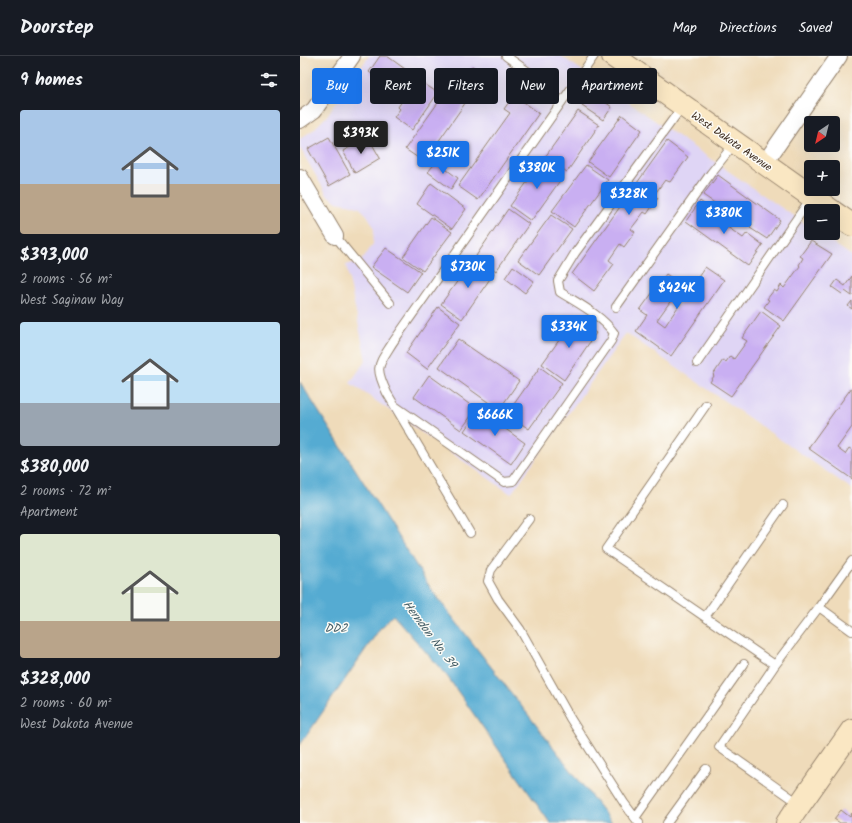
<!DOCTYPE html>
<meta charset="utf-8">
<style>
body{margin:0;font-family:Kalam,sans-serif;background:#20242c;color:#f1f3f6;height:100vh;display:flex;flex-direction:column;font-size:15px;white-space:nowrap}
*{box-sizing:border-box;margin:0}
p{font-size:13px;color:#9ea1a6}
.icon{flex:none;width:22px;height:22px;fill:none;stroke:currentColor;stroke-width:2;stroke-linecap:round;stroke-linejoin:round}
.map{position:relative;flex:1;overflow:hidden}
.sheet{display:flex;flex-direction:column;background:#171b24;width:300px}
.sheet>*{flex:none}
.banner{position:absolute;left:12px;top:12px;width:380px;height:36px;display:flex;gap:8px}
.needle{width:26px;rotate:215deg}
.buttons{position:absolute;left:504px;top:60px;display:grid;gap:8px}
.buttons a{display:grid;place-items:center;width:36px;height:36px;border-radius:4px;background:#171b24;box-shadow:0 4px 16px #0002;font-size:20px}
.price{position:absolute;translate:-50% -34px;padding:0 9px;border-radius:4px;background:#1a73e8;color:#fff;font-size:13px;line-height:26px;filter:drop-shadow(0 1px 2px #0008)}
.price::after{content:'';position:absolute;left:50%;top:24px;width:12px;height:9px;margin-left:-6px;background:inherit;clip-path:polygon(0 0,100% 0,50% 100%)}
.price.selected{background:#222;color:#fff}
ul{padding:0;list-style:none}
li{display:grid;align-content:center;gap:8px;height:212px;padding:0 20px}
li span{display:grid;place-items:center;height:124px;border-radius:4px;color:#555}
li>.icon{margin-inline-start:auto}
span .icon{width:72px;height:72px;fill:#fffc;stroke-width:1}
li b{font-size:17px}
h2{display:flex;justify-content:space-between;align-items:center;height:48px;padding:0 20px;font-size:17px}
.chip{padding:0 14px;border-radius:4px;background:#171b24;box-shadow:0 4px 16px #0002;font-size:14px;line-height:36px}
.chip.selected{background:#1a73e8;color:#fff}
header{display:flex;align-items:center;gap:24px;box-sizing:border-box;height:56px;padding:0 20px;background:#171b24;border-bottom:1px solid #363941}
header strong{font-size:19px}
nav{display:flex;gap:22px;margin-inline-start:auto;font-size:14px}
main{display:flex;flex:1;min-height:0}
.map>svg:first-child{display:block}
.built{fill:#dfd5f5}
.water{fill:#55abd2;stroke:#486a78}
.building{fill:#c9aff2}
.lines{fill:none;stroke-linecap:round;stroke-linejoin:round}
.lane-casing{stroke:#95826c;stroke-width:10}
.street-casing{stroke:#95826c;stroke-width:18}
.secondary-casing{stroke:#95826c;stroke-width:24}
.lane{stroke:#fff;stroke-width:8}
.street{stroke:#fff;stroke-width:16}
.secondary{stroke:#fae7c3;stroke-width:22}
.labels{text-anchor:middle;stroke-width:3;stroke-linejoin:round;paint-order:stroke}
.street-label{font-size:11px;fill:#3b2a1e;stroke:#fdfcf7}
.water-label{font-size:12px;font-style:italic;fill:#455e66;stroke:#fdfcf7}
</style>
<header>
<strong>Doorstep</strong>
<nav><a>Map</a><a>Directions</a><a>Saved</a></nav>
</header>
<main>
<section class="sheet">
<h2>9 homes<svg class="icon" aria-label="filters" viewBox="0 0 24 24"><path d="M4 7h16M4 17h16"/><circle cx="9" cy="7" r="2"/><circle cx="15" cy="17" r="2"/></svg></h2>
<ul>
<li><span style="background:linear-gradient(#a9c7e8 60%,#b9a48a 0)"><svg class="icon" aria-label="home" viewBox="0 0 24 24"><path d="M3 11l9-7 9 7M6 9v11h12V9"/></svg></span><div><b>$393,000</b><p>2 rooms · 56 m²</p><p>West Saginaw Way</p></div></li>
<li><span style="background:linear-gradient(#bfe0f5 65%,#9aa5b1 0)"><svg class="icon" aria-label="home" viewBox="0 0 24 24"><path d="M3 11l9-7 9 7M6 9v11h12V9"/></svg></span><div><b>$380,000</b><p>2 rooms · 72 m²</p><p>Apartment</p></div></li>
<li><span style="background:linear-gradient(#dfe7d0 70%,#b9a48a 0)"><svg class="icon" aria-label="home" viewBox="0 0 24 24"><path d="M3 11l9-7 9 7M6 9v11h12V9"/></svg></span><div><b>$328,000</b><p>2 rooms · 60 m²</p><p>West Dakota Avenue</p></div></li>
</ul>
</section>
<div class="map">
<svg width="552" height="767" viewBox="0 0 552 767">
<rect width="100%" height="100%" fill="#fdfcf7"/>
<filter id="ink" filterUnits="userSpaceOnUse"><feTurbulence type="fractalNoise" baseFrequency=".025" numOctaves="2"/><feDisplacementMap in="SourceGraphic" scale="8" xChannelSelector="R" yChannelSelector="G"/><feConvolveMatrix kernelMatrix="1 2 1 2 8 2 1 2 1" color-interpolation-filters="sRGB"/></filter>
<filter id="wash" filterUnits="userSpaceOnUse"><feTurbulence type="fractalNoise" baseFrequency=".012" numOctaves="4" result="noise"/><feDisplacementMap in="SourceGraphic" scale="16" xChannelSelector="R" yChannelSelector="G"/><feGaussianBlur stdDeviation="0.9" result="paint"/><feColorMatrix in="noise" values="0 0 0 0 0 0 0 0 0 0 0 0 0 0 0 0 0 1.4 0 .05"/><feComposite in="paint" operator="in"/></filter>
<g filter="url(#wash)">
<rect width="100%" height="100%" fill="#efdbba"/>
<!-- built -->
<path class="built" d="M 69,0 L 261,0 L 511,172 L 511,177 L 518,177 L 552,200 L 552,433 L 326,277 L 211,438 L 50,327 L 66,304 L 46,209 L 60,205 L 65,200 L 73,188 L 74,174 L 72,167 L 67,159 L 60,152 L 52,149 L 37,146 L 27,139 L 0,92 L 0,83 L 13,74 L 26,61 Z"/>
<!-- water -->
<path class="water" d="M 0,326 L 133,536 L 312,767 L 250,767 L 147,620 L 93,559 L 81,571 L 0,689 Z"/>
<g id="blocks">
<!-- building -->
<path class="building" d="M 80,0 L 87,0 L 116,21 L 102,40 L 69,16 Z
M 172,10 L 196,26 L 186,41 L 175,33 L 124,106 L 105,93 L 157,20 L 163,23 Z
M 117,23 L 138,37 L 112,74 L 94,61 L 100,53 L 98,51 Z
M 291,36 L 312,51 L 303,64 L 282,50 Z
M 214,39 L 239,57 L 178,144 L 158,130 L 210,57 L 204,53 Z
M 278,55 L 299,69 L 267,116 L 245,101 Z
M 322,59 L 342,74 L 309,121 L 288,106 Z
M 29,81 L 50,118 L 29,130 L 8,93 Z
M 68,81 L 80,102 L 55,117 L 43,95 Z
M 367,85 L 388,101 L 370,126 L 365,124 L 354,139 L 358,142 L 347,158 L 344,156 L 331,173 L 335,176 L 324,191 L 320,188 L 309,204 L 314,208 L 294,235 L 272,218 Z
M 243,104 L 264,119 L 231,165 L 210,150 Z
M 136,106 L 158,122 L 151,133 L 128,116 Z
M 286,109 L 308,124 L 274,171 L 252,155 Z
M 418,119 L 480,164 L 467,183 L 450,172 L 452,168 L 422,146 L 419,150 L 403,139 Z
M 131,127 L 166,153 L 152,173 L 117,148 Z
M 400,145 L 414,156 L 412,160 L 443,182 L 447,177 L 463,189 L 448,210 L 386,165 Z
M 208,153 L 229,168 L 196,215 L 176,200 Z
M 251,159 L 272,173 L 239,219 L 218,204 Z
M 131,161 L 152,176 L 123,215 L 103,201 Z
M 511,185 L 532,198 L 484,265 L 464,251 L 469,244 L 467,243 L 474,234 L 477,236 L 481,229 L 484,232 L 500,210 L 499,209 L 503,202 L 500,200 Z
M 86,192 L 121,216 L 107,236 L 71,211 Z
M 174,202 L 194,217 L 162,263 L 141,248 Z
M 213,210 L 234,225 L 225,237 L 205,222 Z
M 405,211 L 424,224 L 371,300 L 336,275 L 347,259 L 340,254 L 366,218 L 382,229 L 357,264 L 365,270 Z
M 552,220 L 552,240 L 545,235 L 542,238 L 532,231 L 537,224 L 545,230 Z
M 552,245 L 552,253 L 548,250 Z
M 138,251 L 160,267 L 127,313 L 106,297 Z
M 461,255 L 481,270 L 431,340 L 410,326 L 414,320 L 413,319 L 423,304 L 426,306 L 430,300 L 434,303 L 447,285 L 442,282 Z
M 275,262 L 296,277 L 264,324 L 242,308 Z
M 158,283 L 219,325 L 199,354 L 139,311 Z
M 240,311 L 262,327 L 229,373 L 207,358 Z
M 129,319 L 176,353 L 161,374 L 114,341 Z
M 552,331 L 552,371 L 537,392 L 545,398 L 549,392 L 552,394 L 552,423 L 508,392 Z
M 179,354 L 225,387 L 211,408 L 164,375 Z
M 541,754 L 550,761 L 552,757 L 552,767 L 540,767 L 534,763 Z"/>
</g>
</g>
<g filter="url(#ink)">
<use href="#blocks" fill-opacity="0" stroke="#95826c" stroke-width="1"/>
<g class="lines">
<!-- lane casing -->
<g class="lane-casing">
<path id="lane" d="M 206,0 L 254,34
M 35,180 L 90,247
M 316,251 L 411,117 L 434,88
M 397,307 L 511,142
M 406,349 L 306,493 L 475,609 L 419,691 L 500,748
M 95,350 L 204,426 L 213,425 L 311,285 L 314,277 C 301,259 279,248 260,236 L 258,225 L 275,197 L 382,51
M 229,463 L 191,514 L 188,525 L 198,543 L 220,573 L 270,662 L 324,747 L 339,767
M 170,477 L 87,337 C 74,310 78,310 93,286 L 294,0
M 519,551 L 552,505
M 405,561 L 483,449
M 475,609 L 519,551 L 552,575
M 335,762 L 444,608
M 367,767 L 406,713"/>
</g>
<!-- street casing -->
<g class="street-casing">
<path id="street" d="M 0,64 L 14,54 L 52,0
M 464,108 L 539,0
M 0,121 L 35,180"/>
</g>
<!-- secondary casing -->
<g class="secondary-casing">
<path id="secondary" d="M 313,0 L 532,155
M 533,156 L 552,169
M 487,767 L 552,674"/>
</g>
<!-- lane -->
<use href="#lane" class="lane"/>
<!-- street -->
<use href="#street" class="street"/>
<!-- secondary -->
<use href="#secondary" class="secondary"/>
</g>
</g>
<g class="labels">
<!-- street labels -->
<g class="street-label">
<text transform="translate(432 85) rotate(35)" y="4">West Dakota Avenue</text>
</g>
<!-- water labels -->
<g class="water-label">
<text x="36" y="576">DD2</text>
<text transform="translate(130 578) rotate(53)" y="4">Herndon No. 39</text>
</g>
</g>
</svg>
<div class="buttons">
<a><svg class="needle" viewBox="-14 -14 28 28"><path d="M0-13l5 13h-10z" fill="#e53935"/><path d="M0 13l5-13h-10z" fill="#9ea1a6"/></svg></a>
<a>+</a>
<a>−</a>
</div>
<b class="price selected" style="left:61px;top:99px">$393K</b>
<b class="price" style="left:143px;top:119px">$251K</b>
<b class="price" style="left:237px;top:134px">$380K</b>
<b class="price" style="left:329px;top:160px">$328K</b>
<b class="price" style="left:424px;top:179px">$380K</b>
<b class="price" style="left:168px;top:233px">$730K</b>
<b class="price" style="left:377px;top:254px">$424K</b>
<b class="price" style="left:269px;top:293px">$334K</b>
<b class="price" style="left:195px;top:381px">$666K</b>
<div class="banner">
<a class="chip selected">Buy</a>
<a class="chip">Rent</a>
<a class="chip">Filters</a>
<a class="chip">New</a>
<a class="chip">Apartment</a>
</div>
</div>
</main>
